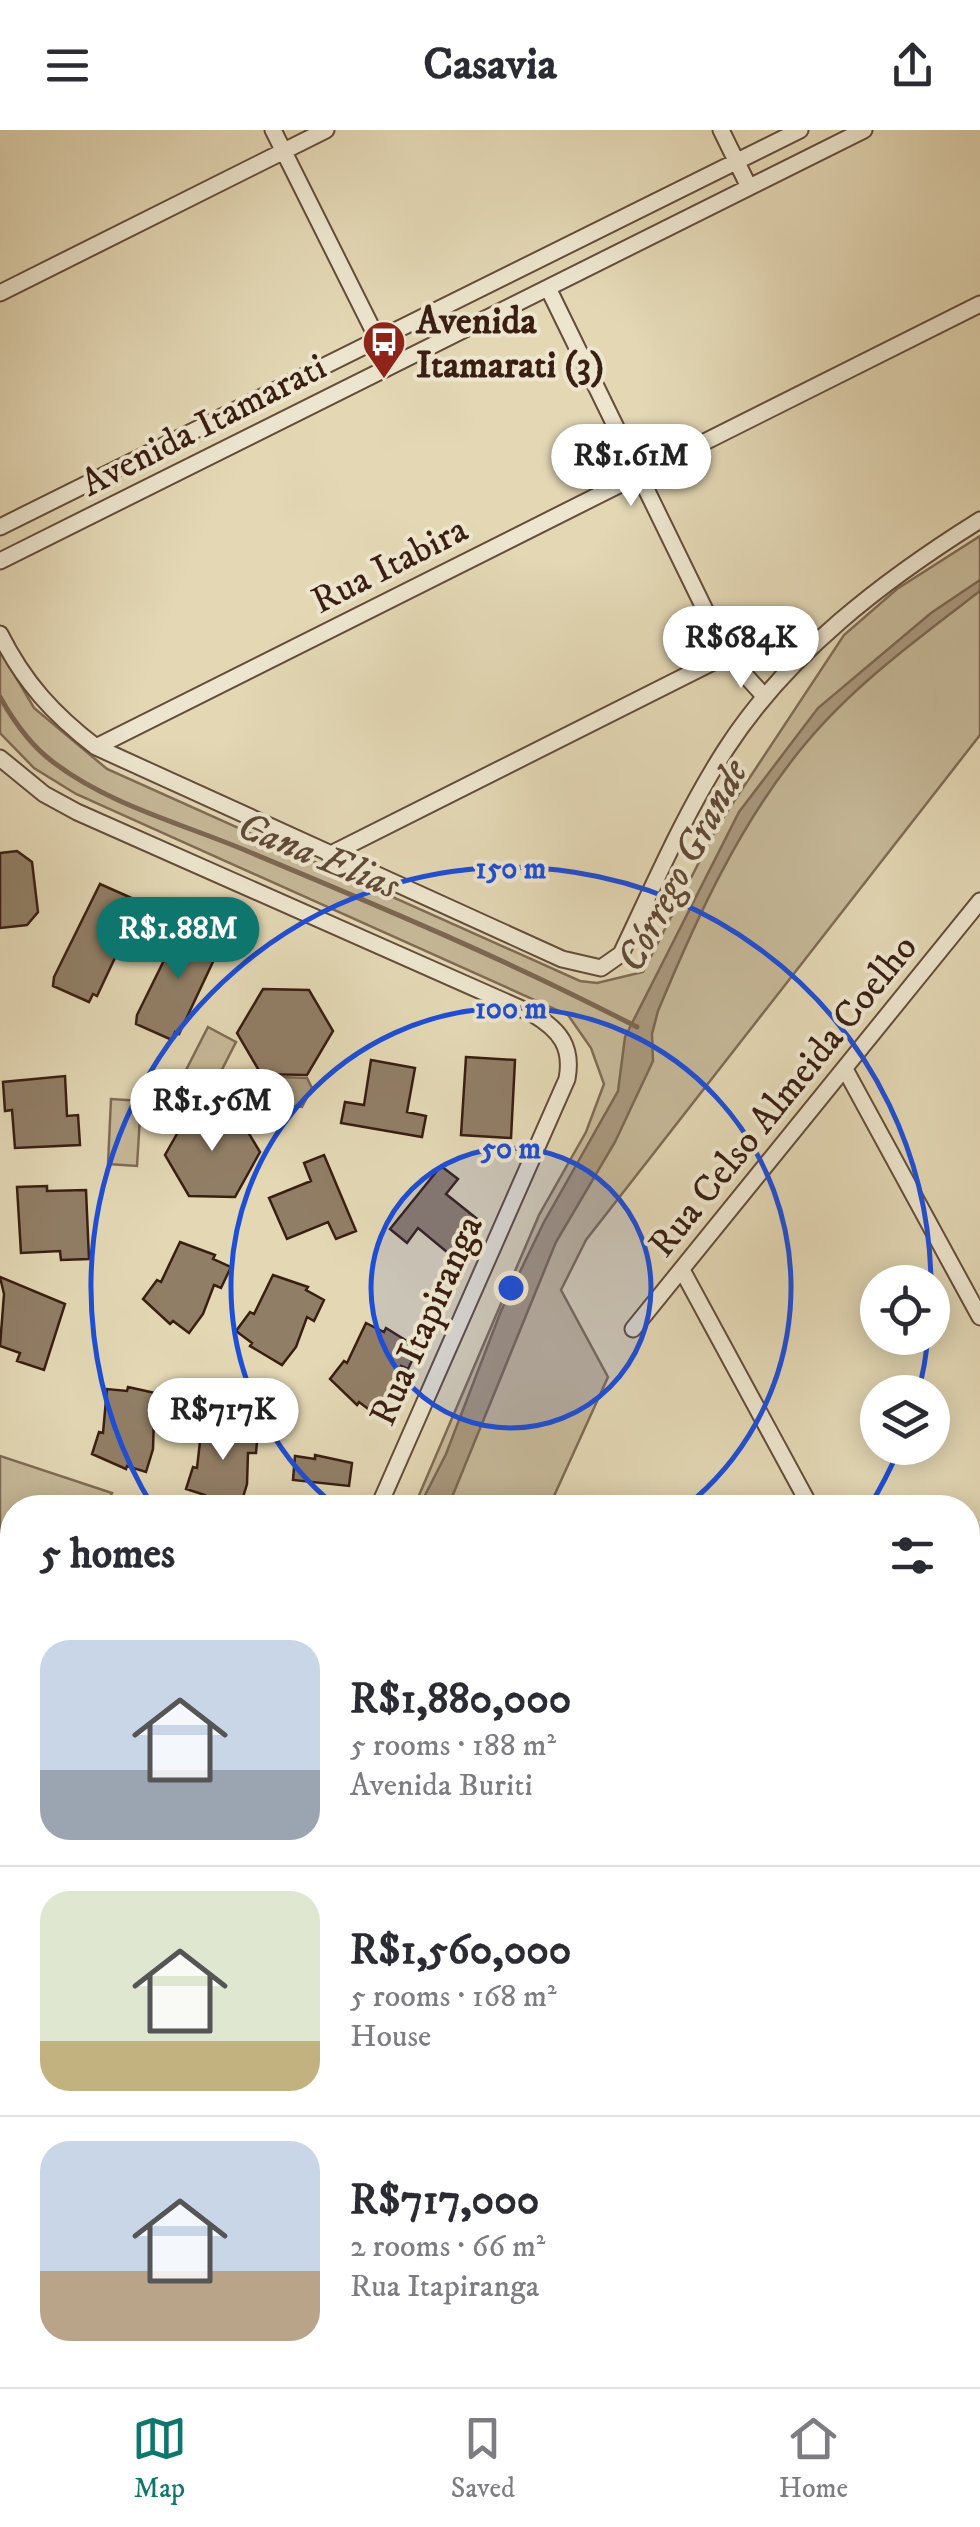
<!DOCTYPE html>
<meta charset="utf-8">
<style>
body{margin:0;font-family:"IM FELL DW Pica",serif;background:#f7f7f7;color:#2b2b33;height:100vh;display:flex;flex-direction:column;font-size:38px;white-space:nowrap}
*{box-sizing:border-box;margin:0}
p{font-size:32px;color:#7c7c81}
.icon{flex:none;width:55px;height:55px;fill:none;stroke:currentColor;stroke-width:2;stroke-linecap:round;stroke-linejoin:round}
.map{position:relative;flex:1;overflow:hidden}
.sheet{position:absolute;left:0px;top:1365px;width:980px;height:892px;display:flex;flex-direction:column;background:#fff;border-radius:40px 40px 0 0;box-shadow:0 5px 25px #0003}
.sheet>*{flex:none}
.controls{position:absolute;left:860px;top:1135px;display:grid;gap:20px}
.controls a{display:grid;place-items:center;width:90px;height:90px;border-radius:50%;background:#fff;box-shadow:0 5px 25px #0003;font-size:50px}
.price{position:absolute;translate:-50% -85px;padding:0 22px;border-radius:35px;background:#fff;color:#222;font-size:32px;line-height:65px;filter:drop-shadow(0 2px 5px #0008)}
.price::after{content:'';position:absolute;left:50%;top:60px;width:30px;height:22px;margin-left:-15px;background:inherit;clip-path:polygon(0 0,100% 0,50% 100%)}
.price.selected{background:#0f766e;color:#fff}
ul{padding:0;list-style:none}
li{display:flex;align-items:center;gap:30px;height:250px;padding:0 40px}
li+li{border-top:2px solid #e1e1e2}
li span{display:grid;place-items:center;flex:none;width:280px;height:200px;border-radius:30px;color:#555}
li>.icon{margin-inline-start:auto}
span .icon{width:120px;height:120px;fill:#fffc;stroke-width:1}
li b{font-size:42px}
h2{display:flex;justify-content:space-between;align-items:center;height:120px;padding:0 40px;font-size:42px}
header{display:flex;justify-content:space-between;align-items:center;height:130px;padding:0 40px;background:#fff;font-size:45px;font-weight:700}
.tabs{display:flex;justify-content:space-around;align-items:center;height:140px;border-top:2px solid #e1e1e2;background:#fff;font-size:28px;color:#7c7c81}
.tabs a{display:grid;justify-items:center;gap:5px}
.tabs .selected{color:#0f766e}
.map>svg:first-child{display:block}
.green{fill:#c6b898;stroke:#806b55;stroke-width:2.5}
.water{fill:#a9987d;stroke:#7c6752;stroke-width:2.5}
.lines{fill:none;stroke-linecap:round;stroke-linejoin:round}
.stream{stroke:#7c6752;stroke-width:5}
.building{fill:#917e66;stroke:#391e12;stroke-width:2.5}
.street-casing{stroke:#644c3a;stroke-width:19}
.secondary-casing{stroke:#391e12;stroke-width:24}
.path{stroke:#391e12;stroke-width:4;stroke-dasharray:2.5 5;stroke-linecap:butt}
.street{stroke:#ede5ce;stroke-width:15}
.secondary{stroke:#ede5ce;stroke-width:20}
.ring{fill:none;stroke:#1d4ed8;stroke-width:5}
.labels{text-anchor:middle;stroke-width:8;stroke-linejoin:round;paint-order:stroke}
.poi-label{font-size:38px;font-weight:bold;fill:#391e12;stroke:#ede5ce;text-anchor:start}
.street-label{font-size:38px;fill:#391e12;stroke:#ede5ce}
.water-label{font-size:40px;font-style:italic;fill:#604937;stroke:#ede5ce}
.centre{fill:#1d4ed8;stroke:#ede5ce;stroke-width:5}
.ring-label{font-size:30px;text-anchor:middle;font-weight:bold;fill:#1d4ed8;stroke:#ede5ce;stroke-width:8;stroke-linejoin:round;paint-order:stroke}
</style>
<header><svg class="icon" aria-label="menu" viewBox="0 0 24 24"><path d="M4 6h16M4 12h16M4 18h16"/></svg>Casavia<svg class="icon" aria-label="share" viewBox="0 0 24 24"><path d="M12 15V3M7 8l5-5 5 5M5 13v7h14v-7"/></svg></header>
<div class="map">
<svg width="980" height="2257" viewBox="0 0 980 2257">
<rect width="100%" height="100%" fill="#e3d7b4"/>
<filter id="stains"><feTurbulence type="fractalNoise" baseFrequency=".002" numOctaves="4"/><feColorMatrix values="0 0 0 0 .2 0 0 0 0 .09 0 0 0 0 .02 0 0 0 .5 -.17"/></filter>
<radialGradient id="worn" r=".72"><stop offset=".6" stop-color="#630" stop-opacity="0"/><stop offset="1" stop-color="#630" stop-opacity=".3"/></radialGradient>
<!-- green -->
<path class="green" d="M 980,406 L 980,605 L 586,1110 L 561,1160 L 608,1247 L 549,1377 L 414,1377 L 539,1085 L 586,1002 L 604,954 L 591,918 L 568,885 L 76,664 L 34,638 L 0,603 L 0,520 L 34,578 L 107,639 L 580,851 L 597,853 L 643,842 L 717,697 L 844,505 L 897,459 Z
M 208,897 L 236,912 L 212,959 L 184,944 Z
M 111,969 L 141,971 L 137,1036 L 108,1034 Z
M 0,1326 L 112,1363 L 105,1377 L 12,1378 L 12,1540 L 0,1534 Z
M 0,1642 L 12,1648 L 12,1668 L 0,1697 Z
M 980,1676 L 980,1784 L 968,1811 L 968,1688 Z
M 39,2245 L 185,2245 L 180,2257 L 39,2257 Z
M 588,2245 L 779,2245 L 773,2257 L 583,2257 Z"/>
<!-- water -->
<path class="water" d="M 980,450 L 980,461 C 920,507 855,554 806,613 C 740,692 697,787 658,881 L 652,904 L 653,931 L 615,1012 L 556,1112 L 448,1377 L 419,1377 L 446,1324 L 501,1181 L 544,1092 L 618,961 L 625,907 L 739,682 L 818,578 L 931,483 Z
M 280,947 L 307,948 L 312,958 L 302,977 L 291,976 L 281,961 L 285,953 Z
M 65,2245 L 98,2245 L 95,2257 L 65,2257 Z"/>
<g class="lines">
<!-- stream -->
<path class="stream" d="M 0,567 C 14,592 30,615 53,632 C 109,675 183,694 247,721 C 379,776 510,831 637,897
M 968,2042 L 980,2049"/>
</g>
<!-- building -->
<path class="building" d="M 17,721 L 32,732 L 38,782 L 27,795 L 0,798 L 0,723 Z
M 100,754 L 136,770 L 132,779 L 137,781 L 97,866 L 93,864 L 89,872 L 53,856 L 54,847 Z
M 183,792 L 219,808 L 215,817 L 219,819 L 179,904 L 175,902 L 172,910 L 136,894 L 137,885 Z
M 263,859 L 309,860 L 333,901 L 307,945 L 261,944 L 237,903 Z
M 466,927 L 515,930 L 511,1008 L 461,1005 Z
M 371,930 L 415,938 L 407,982 L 426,986 L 422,1007 L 341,993 L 345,972 L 364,975 Z
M 65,946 L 67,986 L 78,985 L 80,1015 L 15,1018 L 12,980 L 5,981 L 3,952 Z
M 190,981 L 236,982 L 260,1022 L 235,1067 L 189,1066 L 165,1025 Z
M 324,1025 L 356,1101 L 336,1109 L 328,1092 L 287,1109 L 269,1068 L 311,1051 L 304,1033 Z
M 441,1036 L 458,1049 L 446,1064 L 481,1092 L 453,1127 L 418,1098 L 407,1113 L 390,1099 Z
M 47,1056 L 47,1061 L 86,1060 L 89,1129 L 61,1130 L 60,1121 L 21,1123 L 17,1057 Z
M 180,1112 L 215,1125 L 213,1129 L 231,1137 L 221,1158 L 214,1155 L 203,1184 L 189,1203 L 173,1191 L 170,1194 L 143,1169 L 157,1150 L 161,1152 Z
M 273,1145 L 308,1157 L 306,1160 L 324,1170 L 314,1191 L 307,1187 L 296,1217 L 282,1235 L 250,1216 L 252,1213 L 236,1201 L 250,1182 L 254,1184 Z
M 0,1147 L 65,1174 L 44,1240 L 17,1231 L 20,1223 L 0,1216 L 4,1164 Z
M 366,1193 L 384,1202 L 386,1198 L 418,1218 L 408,1239 L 401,1236 L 389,1265 L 375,1284 L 359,1272 L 357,1275 L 330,1249 L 344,1231 L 347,1233 Z
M 128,1257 L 164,1265 L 162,1289 L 154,1288 L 153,1319 L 146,1342 L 127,1336 L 126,1339 L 92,1324 L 99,1302 L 103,1303 L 107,1259 L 127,1261 Z
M 222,1292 L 258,1300 L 256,1323 L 248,1323 L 247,1354 L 240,1377 L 204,1369 L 205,1365 L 186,1359 L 193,1337 L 197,1338 L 202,1294 L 221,1296 Z
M 315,1325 L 352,1333 L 349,1356 L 293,1350 L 295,1326 L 315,1329 Z
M 0,2238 L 12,2245 L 42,2257 L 0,2257 Z"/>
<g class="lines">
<!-- street casing -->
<g class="street-casing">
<path id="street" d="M 273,0 L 391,236
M 721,0 L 749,57
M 548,158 L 727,525 L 765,567
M 0,163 L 326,0
M 0,397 L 800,0
M 0,431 L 864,0
M 0,504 C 24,552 53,584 96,617 L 562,829 L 601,838 L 621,824 C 654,755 684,684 726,619 C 788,523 884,450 980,390
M 96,617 L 980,174
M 0,628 L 44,664 L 77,682 L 533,884 C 560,900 573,917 567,949 L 378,1378
M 329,725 L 727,525
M 846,941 L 980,1187
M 682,1140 L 811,1378
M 633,1199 L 980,771
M 0,1554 L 12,1560
M 968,1604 L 980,1614
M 384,2245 L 411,2257
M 563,2257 L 569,2245"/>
</g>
<!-- secondary casing -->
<g class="secondary-casing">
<path id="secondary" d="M 968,1863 L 980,1835
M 786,2257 L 792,2245"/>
</g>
<!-- path -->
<path class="path" d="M 0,1456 L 12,1462
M 12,1474 L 12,1490
M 0,1492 L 12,1497
M 0,1519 L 8,1523 L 12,1516
M 0,1854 L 12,1859"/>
<!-- street -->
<use href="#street" class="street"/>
<!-- secondary -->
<use href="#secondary" class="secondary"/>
</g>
<!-- distance rings -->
<circle cx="511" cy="1158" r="140" fill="#1d4ed8" fill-opacity=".12"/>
<g class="ring">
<circle cx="511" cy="1158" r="140"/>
<path d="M337 1377A280 280 0 1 1 685 1377"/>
<path d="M928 1209A420 420 0 0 1 919 1260M899 1319A420 420 0 0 1 869 1377M153 1377A420 420 0 1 1 931 1151"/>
</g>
<!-- icons -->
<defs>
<g id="bus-pin" transform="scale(2.25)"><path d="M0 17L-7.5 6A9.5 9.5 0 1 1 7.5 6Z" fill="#8f2418" stroke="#ede5ce"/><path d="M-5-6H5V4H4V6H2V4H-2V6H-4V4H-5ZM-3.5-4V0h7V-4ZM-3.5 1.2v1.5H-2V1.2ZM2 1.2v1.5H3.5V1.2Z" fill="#fff"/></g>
</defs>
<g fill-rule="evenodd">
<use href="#bus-pin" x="384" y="212"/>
</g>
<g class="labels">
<!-- poi labels -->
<g class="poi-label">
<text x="416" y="203">Avenida<tspan x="416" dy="44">Itamarati (3)</tspan></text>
</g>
<!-- street labels -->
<g class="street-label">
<text transform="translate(203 294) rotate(-27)" y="13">Avenida Itamarati</text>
<text transform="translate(389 434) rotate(-27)" y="13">Rua Itabira</text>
<text transform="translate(782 965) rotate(-51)" y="13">Rua Celso Almeida Coelho</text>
<text transform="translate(425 1190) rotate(-66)" y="13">Rua Itapiranga</text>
</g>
<!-- water labels -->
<g class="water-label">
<text transform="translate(319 724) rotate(22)" y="14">Cana Elias</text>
<text transform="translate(681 735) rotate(-62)" y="14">Córrego Grande</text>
</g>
</g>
<circle cx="511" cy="1158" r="15" class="centre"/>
<g class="ring-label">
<text x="511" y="748">150 m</text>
<text x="511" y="888">100 m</text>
<text x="511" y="1028">50 m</text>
</g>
<rect width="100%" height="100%" filter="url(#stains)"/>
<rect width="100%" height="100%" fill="url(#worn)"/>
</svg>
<div class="controls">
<a><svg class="icon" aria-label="locate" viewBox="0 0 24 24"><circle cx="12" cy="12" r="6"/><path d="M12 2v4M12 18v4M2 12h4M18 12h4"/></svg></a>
<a><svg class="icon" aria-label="layers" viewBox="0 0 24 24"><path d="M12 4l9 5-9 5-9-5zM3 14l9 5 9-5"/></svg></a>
</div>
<b class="price" style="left:631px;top:379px">R$1.61M</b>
<b class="price" style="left:741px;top:561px">R$684K</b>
<b class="price selected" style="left:178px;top:852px">R$1.88M</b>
<b class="price" style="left:212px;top:1024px">R$1.56M</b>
<b class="price" style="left:223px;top:1333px">R$717K</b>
<section class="sheet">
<h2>5 homes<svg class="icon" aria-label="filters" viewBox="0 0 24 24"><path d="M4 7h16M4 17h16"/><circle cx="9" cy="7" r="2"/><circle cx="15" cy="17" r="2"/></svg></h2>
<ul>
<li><span style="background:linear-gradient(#c9d6e8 65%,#9aa5b1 0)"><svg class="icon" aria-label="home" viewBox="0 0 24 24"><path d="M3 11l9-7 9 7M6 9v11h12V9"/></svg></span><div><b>R$1,880,000</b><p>5 rooms · 188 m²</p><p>Avenida Buriti</p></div></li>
<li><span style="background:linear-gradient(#dfe7d0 75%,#c2b280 0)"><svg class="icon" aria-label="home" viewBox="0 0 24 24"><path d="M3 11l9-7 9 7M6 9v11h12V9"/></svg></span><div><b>R$1,560,000</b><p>5 rooms · 168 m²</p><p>House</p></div></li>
<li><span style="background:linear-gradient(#c9d6e8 65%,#b9a48a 0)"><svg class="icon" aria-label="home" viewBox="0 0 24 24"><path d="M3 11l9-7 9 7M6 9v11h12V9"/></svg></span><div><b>R$717,000</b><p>2 rooms · 66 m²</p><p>Rua Itapiranga</p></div></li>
</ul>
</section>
</div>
<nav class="tabs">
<a class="selected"><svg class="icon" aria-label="map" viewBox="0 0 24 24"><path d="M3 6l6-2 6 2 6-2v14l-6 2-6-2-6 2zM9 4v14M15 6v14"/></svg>Map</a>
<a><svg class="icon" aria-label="saved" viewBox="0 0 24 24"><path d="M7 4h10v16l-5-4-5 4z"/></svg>Saved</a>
<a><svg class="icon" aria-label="home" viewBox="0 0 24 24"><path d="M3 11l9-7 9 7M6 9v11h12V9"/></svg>Home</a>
</nav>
